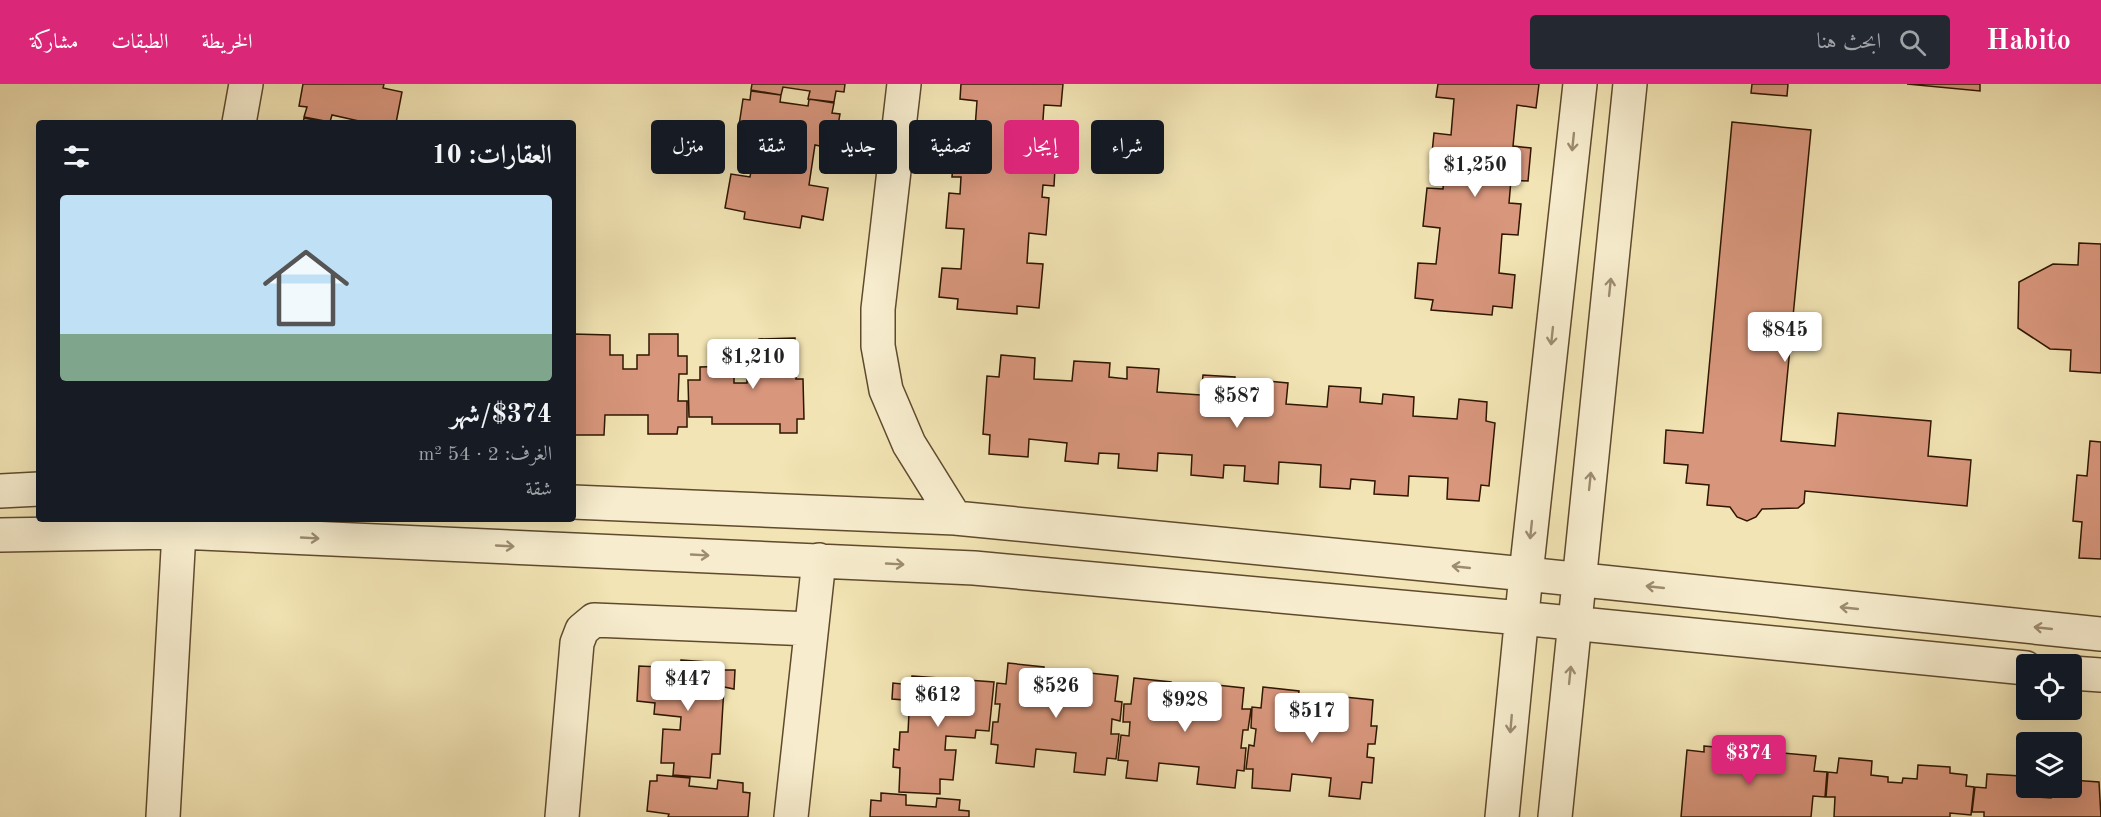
<!DOCTYPE html>
<html lang="ar">
<meta charset="utf-8">
<style>
body{margin:0;font-family:"Old Standard TT",Amiri,serif;background:#242831;color:#f1f3f6;direction:rtl;height:100vh;display:flex;flex-direction:column;font-size:22px;white-space:nowrap}
*{box-sizing:border-box;margin:0}
p{font-size:20px;color:#9ea1a6}
.icon{flex:none;width:33px;height:33px;fill:none;stroke:currentColor;stroke-width:2;stroke-linecap:round;stroke-linejoin:round}
.map{position:relative;flex:1;overflow:hidden;direction:ltr}
.details{position:absolute;left:36px;top:36px;width:540px;height:402px;display:flex;flex-direction:column;background:#171b24;border-radius:6px;box-shadow:0 6px 24px #0002;direction:rtl}
.details>*{flex:none}
.banner{position:absolute;left:594px;top:36px;width:570px;height:54px;direction:rtl;display:flex;gap:12px}
.controls{position:absolute;left:2016px;top:570px;display:grid;gap:12px}
.controls a{display:grid;place-items:center;width:66px;height:66px;border-radius:6px;background:#171b24;box-shadow:0 6px 24px #0002;font-size:30px}
.price{position:absolute;translate:-50% -51px;padding:0 14px;border-radius:6px;background:#fff;color:#222;font-size:20px;line-height:39px;filter:drop-shadow(0 2px 3px #0008)}
.price::after{content:'';position:absolute;left:50%;top:36px;width:18px;height:14px;margin-left:-9px;background:inherit;clip-path:polygon(0 0,100% 0,50% 100%)}
.price.on{background:#db2777;color:#fff}
ul{padding:0;list-style:none}
li{display:grid;align-content:center;gap:12px;height:318px;padding:0 24px}
li span{display:grid;place-items:center;height:186px;border-radius:6px;color:#555}
li>.icon{margin-inline-start:auto}
span .icon{width:108px;height:108px;fill:#fffc;stroke-width:1}
li b{font-size:26px}
h2{display:flex;justify-content:space-between;align-items:center;height:72px;padding:0 24px;font-size:26px}
.tag{padding:0 21px;border-radius:6px;background:#171b24;box-shadow:0 6px 24px #0002;font-size:21px;line-height:54px}
.tag.on{background:#db2777;color:#fff}
header{display:flex;align-items:center;gap:36px;box-sizing:border-box;height:84px;padding:0 30px;background:#db2777;color:#fff}
header strong{font-size:28px}
nav{display:flex;gap:33px;margin-inline-start:auto;font-size:21px}
.search{width:420px;height:54px;background:#242831;display:flex;align-items:center;gap:15px;box-sizing:border-box;padding:0 21px;border-radius:6px;color:#9ea1a6;font-size:22px}
.map>svg:first-child{display:block}
.building{fill:#d8967c;stroke:#2e1600;stroke-width:1.5}
.lines{fill:none;stroke-linecap:round;stroke-linejoin:round}
.minor-casing{stroke:#5f4a2d;stroke-width:36}
.minor{stroke:#f7edce;stroke-width:33}
.oneway{stroke:#9d8c71}
</style>
<header>
<strong>Habito</strong>
<div class="search"><svg class="icon" aria-label="search" viewBox="0 0 24 24"><circle cx="10" cy="10" r="6"/><path d="M15 15l6 6"/></svg>ابحث هنا</div>
<nav><a>الخريطة</a><a>الطبقات</a><a>مشاركة</a></nav>
</header>
<div class="map">
<svg width="2101" height="733" viewBox="0 0 2101 733">
<rect width="100%" height="100%" fill="#f2e4b4"/>
<filter id="stains"><feTurbulence type="fractalNoise" baseFrequency=".00333" numOctaves="4"/><feColorMatrix values="0 0 0 0 .2 0 0 0 0 .09 0 0 0 0 .02 0 0 0 .5 -.17"/></filter>
<radialGradient id="worn" r=".72"><stop offset=".6" stop-color="#630" stop-opacity="0"/><stop offset="1" stop-color="#630" stop-opacity=".3"/></radialGradient>
<!-- building -->
<path class="building" d="M 303,0 L 384,0 L 383,4 L 402,8 L 396,39 L 358,39 L 359,37 L 332,31 L 330,38 L 304,33 L 307,23 L 299,22 Z
M 752,0 L 845,0 L 844,8 L 836,7 L 834,18 L 808,15 L 810,7 L 783,3 L 781,11 L 751,6 Z
M 961,0 L 1063,0 L 1061,22 L 1044,21 L 1041,65 L 1056,66 L 1054,102 L 1043,101 L 1042,113 L 1049,114 L 1046,151 L 1029,149 L 1027,179 L 1043,180 L 1039,224 L 1017,222 L 1017,230 L 957,225 L 958,215 L 939,213 L 942,184 L 961,185 L 964,145 L 946,144 L 949,109 L 960,110 L 961,93 L 952,93 L 955,56 L 974,58 L 977,17 L 960,15 Z
M 1438,0 L 1539,0 L 1536,24 L 1517,21 L 1513,62 L 1531,64 L 1528,97 L 1511,96 L 1509,119 L 1521,120 L 1518,151 L 1502,150 L 1499,189 L 1515,191 L 1512,224 L 1493,222 L 1492,231 L 1431,226 L 1433,216 L 1415,214 L 1418,179 L 1436,180 L 1440,144 L 1423,142 L 1427,104 L 1443,105 L 1444,90 L 1430,89 L 1434,49 L 1451,51 L 1454,15 L 1436,13 Z
M 1752,0 L 1788,0 L 1787,12 L 1751,9 Z
M 1907,0 L 1980,0 L 1980,7 Z
M 751,7 L 781,11 L 780,18 L 808,22 L 809,15 L 834,19 L 832,29 L 840,30 L 834,65 L 815,61 L 809,101 L 828,104 L 823,136 L 802,132 L 800,144 L 744,135 L 745,128 L 725,124 L 731,90 L 750,93 L 753,77 L 770,80 L 772,69 L 755,66 L 757,52 L 738,48 L 743,15 L 750,16 Z
M 304,34 L 330,39 L 303,39 Z
M 1732,38 L 1811,46 L 1781,357 L 1835,362 L 1838,329 L 1931,337 L 1928,372 L 1971,376 L 1967,422 L 1805,407 L 1804,419 L 1798,424 L 1762,425 L 1756,433 L 1747,437 L 1737,433 L 1730,423 L 1707,421 L 1709,401 L 1686,399 L 1688,381 L 1664,379 L 1666,346 L 1703,349 Z
M 2079,159 L 2101,160 L 2101,289 L 2070,287 L 2071,266 L 2050,265 L 2018,244 L 2019,198 L 2053,180 L 2078,181 Z
M 573,250 L 610,251 L 610,271 L 623,271 L 623,285 L 637,285 L 637,271 L 649,271 L 649,250 L 678,250 L 678,272 L 687,272 L 687,290 L 679,290 L 678,317 L 687,317 L 687,343 L 678,343 L 677,350 L 648,350 L 648,331 L 605,331 L 604,351 L 575,351 L 575,345 L 573,345 Z
M 795,254 L 796,295 L 803,295 L 804,335 L 797,335 L 797,349 L 780,349 L 780,340 L 712,340 L 712,333 L 689,333 L 688,296 L 700,296 L 700,283 L 734,282 L 734,299 L 747,299 L 747,272 L 759,272 L 759,255 Z
M 1001,271 L 1035,274 L 1034,295 L 1072,297 L 1074,277 L 1110,279 L 1109,293 L 1127,295 L 1127,283 L 1159,285 L 1157,308 L 1201,311 L 1203,291 L 1235,293 L 1233,307 L 1256,309 L 1257,296 L 1288,299 L 1286,320 L 1327,323 L 1329,302 L 1361,304 L 1360,318 L 1382,320 L 1383,310 L 1414,313 L 1413,332 L 1457,335 L 1459,315 L 1487,318 L 1486,337 L 1495,339 L 1489,402 L 1481,401 L 1479,417 L 1447,415 L 1448,394 L 1409,392 L 1408,412 L 1374,410 L 1375,397 L 1351,395 L 1350,405 L 1320,403 L 1321,381 L 1279,378 L 1278,400 L 1244,397 L 1245,382 L 1224,381 L 1223,394 L 1191,391 L 1192,371 L 1158,369 L 1157,387 L 1118,384 L 1119,370 L 1099,369 L 1098,380 L 1065,377 L 1067,359 L 1029,355 L 1028,373 L 989,370 L 990,351 L 983,350 L 987,292 L 999,293 Z
M 2090,357 L 2101,358 L 2101,475 L 2079,474 L 2082,438 L 2073,437 L 2077,391 L 2087,392 Z
M 681,576 L 721,579 L 721,586 L 735,586 L 734,605 L 724,603 L 720,670 L 712,670 L 710,694 L 673,691 L 674,679 L 661,679 L 663,645 L 680,646 L 681,633 L 654,630 L 655,619 L 637,617 L 639,582 L 681,584 Z
M 1008,579 L 1044,583 L 1042,600 L 1051,601 L 1050,614 L 1065,615 L 1066,604 L 1078,605 L 1080,588 L 1118,592 L 1115,617 L 1122,618 L 1120,637 L 1112,635 L 1111,650 L 1119,650 L 1116,675 L 1107,674 L 1105,691 L 1074,688 L 1076,669 L 1036,665 L 1034,683 L 996,679 L 998,661 L 991,660 L 993,638 L 998,638 L 1000,620 L 995,620 L 997,599 L 1006,600 Z
M 912,592 L 994,598 L 989,647 L 976,646 L 975,654 L 946,652 L 945,666 L 956,666 L 953,696 L 940,695 L 940,710 L 899,708 L 900,684 L 893,683 L 894,665 L 899,666 L 900,648 L 908,648 L 909,629 L 903,629 L 904,616 L 892,615 L 893,599 L 911,601 Z
M 1134,594 L 1171,598 L 1170,615 L 1182,617 L 1180,628 L 1196,629 L 1197,617 L 1206,618 L 1208,600 L 1244,604 L 1242,625 L 1251,625 L 1248,646 L 1243,646 L 1241,664 L 1246,664 L 1244,687 L 1237,686 L 1235,704 L 1197,700 L 1199,683 L 1159,679 L 1157,697 L 1126,694 L 1128,677 L 1118,676 L 1121,651 L 1129,652 L 1130,638 L 1123,638 L 1124,620 L 1131,620 Z
M 1263,603 L 1299,607 L 1297,624 L 1306,625 L 1305,638 L 1321,639 L 1322,628 L 1333,629 L 1335,612 L 1373,616 L 1371,642 L 1377,642 L 1375,660 L 1368,660 L 1367,673 L 1374,674 L 1372,699 L 1362,698 L 1360,715 L 1329,712 L 1331,694 L 1292,690 L 1290,707 L 1252,704 L 1253,685 L 1246,685 L 1249,661 L 1254,662 L 1256,645 L 1251,644 L 1252,623 L 1261,624 Z
M 1704,662 L 1737,665 L 1735,680 L 1749,681 L 1749,687 L 1763,688 L 1764,683 L 1781,685 L 1783,669 L 1816,672 L 1814,687 L 1827,688 L 1825,713 L 1813,712 L 1811,733 L 1681,733 L 1687,666 L 1704,668 Z
M 1839,674 L 1872,677 L 1871,691 L 1888,693 L 1888,698 L 1902,699 L 1903,694 L 1917,695 L 1918,681 L 1950,683 L 1950,689 L 1967,691 L 1966,702 L 1974,703 L 1971,731 L 1950,729 L 1950,733 L 1834,733 L 1835,713 L 1826,713 L 1828,688 L 1837,689 Z
M 1987,690 L 2021,692 L 2019,707 L 2037,708 L 2037,713 L 2051,714 L 2051,709 L 2065,710 L 2066,704 L 2072,704 L 2072,696 L 2099,698 L 2101,733 L 1984,733 L 1984,728 L 1972,728 L 1975,703 L 1986,704 Z
M 657,691 L 690,694 L 689,702 L 717,705 L 718,696 L 743,699 L 743,708 L 750,709 L 748,733 L 668,733 L 669,730 L 647,727 L 650,697 L 657,697 Z
M 881,709 L 906,711 L 906,721 L 936,723 L 937,714 L 960,716 L 959,726 L 969,727 L 969,733 L 870,733 L 871,716 L 881,717 Z"/>
<g class="lines">
<!-- minor casing -->
<g class="minor-casing">
<path id="minor" d="M 904,0 L 878,225 L 878,262 L 886,306 L 909,360 L 955,434
M 239,39 L 246,0
M 0,407 L 39,405
M 573,418 L 955,434 L 1526,490 L 2101,550
M 0,451 L 179,448 L 974,484 L 1521,534 L 2026,584
M 2072,589 L 2101,591
M 163,733 L 179,448 L 178,435
M 562,733 L 577,559 L 582,546 L 594,536 L 811,545
M 791,733 L 819,476
M 1502,733 L 1526,490 L 1580,0
M 1555,733 L 1630,0"/>
</g>
<!-- minor -->
<use href="#minor" class="minor"/>
</g>
<!-- one-way arrows -->
<defs><path id="oneway-shaft" d="M-6 0H5M1.5-3L5.5 0L1.5 3" fill="none" stroke-width="1.6" stroke-linecap="round" stroke-linejoin="round" transform="scale(1.5)"/></defs>
<g class="oneway">
<use href="#oneway-shaft" transform="translate(1573 58) rotate(96)"/>
<use href="#oneway-shaft" transform="translate(1610 203) rotate(-84)"/>
<use href="#oneway-shaft" transform="translate(1552 252) rotate(96)"/>
<use href="#oneway-shaft" transform="translate(1590 397) rotate(-84)"/>
<use href="#oneway-shaft" transform="translate(1531 446) rotate(96)"/>
<use href="#oneway-shaft" transform="translate(310 454) rotate(3)"/>
<use href="#oneway-shaft" transform="translate(505 462) rotate(3)"/>
<use href="#oneway-shaft" transform="translate(700 471) rotate(3)"/>
<use href="#oneway-shaft" transform="translate(895 480) rotate(3)"/>
<use href="#oneway-shaft" transform="translate(1461 483) rotate(-174)"/>
<use href="#oneway-shaft" transform="translate(1655 503) rotate(-174)"/>
<use href="#oneway-shaft" transform="translate(1849 524) rotate(-174)"/>
<use href="#oneway-shaft" transform="translate(2043 544) rotate(-174)"/>
<use href="#oneway-shaft" transform="translate(1570 591) rotate(-84)"/>
<use href="#oneway-shaft" transform="translate(1511 640) rotate(95)"/>
</g>
<rect width="100%" height="100%" filter="url(#stains)"/>
<rect width="100%" height="100%" fill="url(#worn)"/>
</svg>
<div class="controls">
<a><svg class="icon" aria-label="locate" viewBox="0 0 24 24"><circle cx="12" cy="12" r="6"/><path d="M12 2v4M12 18v4M2 12h4M18 12h4"/></svg></a>
<a><svg class="icon" aria-label="layers" viewBox="0 0 24 24"><path d="M12 4l9 5-9 5-9-5zM3 14l9 5 9-5"/></svg></a>
</div>
<b class="price" style="left:1475px;top:114px">$1,250</b>
<b class="price" style="left:1785px;top:279px">$845</b>
<b class="price" style="left:753px;top:306px">$1,210</b>
<b class="price" style="left:1237px;top:345px">$587</b>
<b class="price" style="left:688px;top:628px">$447</b>
<b class="price" style="left:1056px;top:635px">$526</b>
<b class="price" style="left:938px;top:644px">$612</b>
<b class="price" style="left:1185px;top:649px">$928</b>
<b class="price" style="left:1312px;top:660px">$517</b>
<b class="price on" style="left:1749px;top:702px">$374</b>
<div class="banner">
<a class="tag">شراء</a>
<a class="tag on">إيجار</a>
<a class="tag">تصفية</a>
<a class="tag">جديد</a>
<a class="tag">شقة</a>
<a class="tag">منزل</a>
</div>
<section class="details">
<h2>العقارات: 10<svg class="icon" aria-label="filters" viewBox="0 0 24 24"><path d="M4 7h16M4 17h16"/><circle cx="9" cy="7" r="2"/><circle cx="15" cy="17" r="2"/></svg></h2>
<ul>
<li><span style="background:linear-gradient(#bfe0f5 75%,#7fa58c 0)"><svg class="icon" aria-label="home" viewBox="0 0 24 24"><path d="M3 11l9-7 9 7M6 9v11h12V9"/></svg></span><div><b>$374/شهر</b><p>الغرف: 2 · 54 m²</p><p>شقة</p></div></li>
</ul>
</section>
</div>
